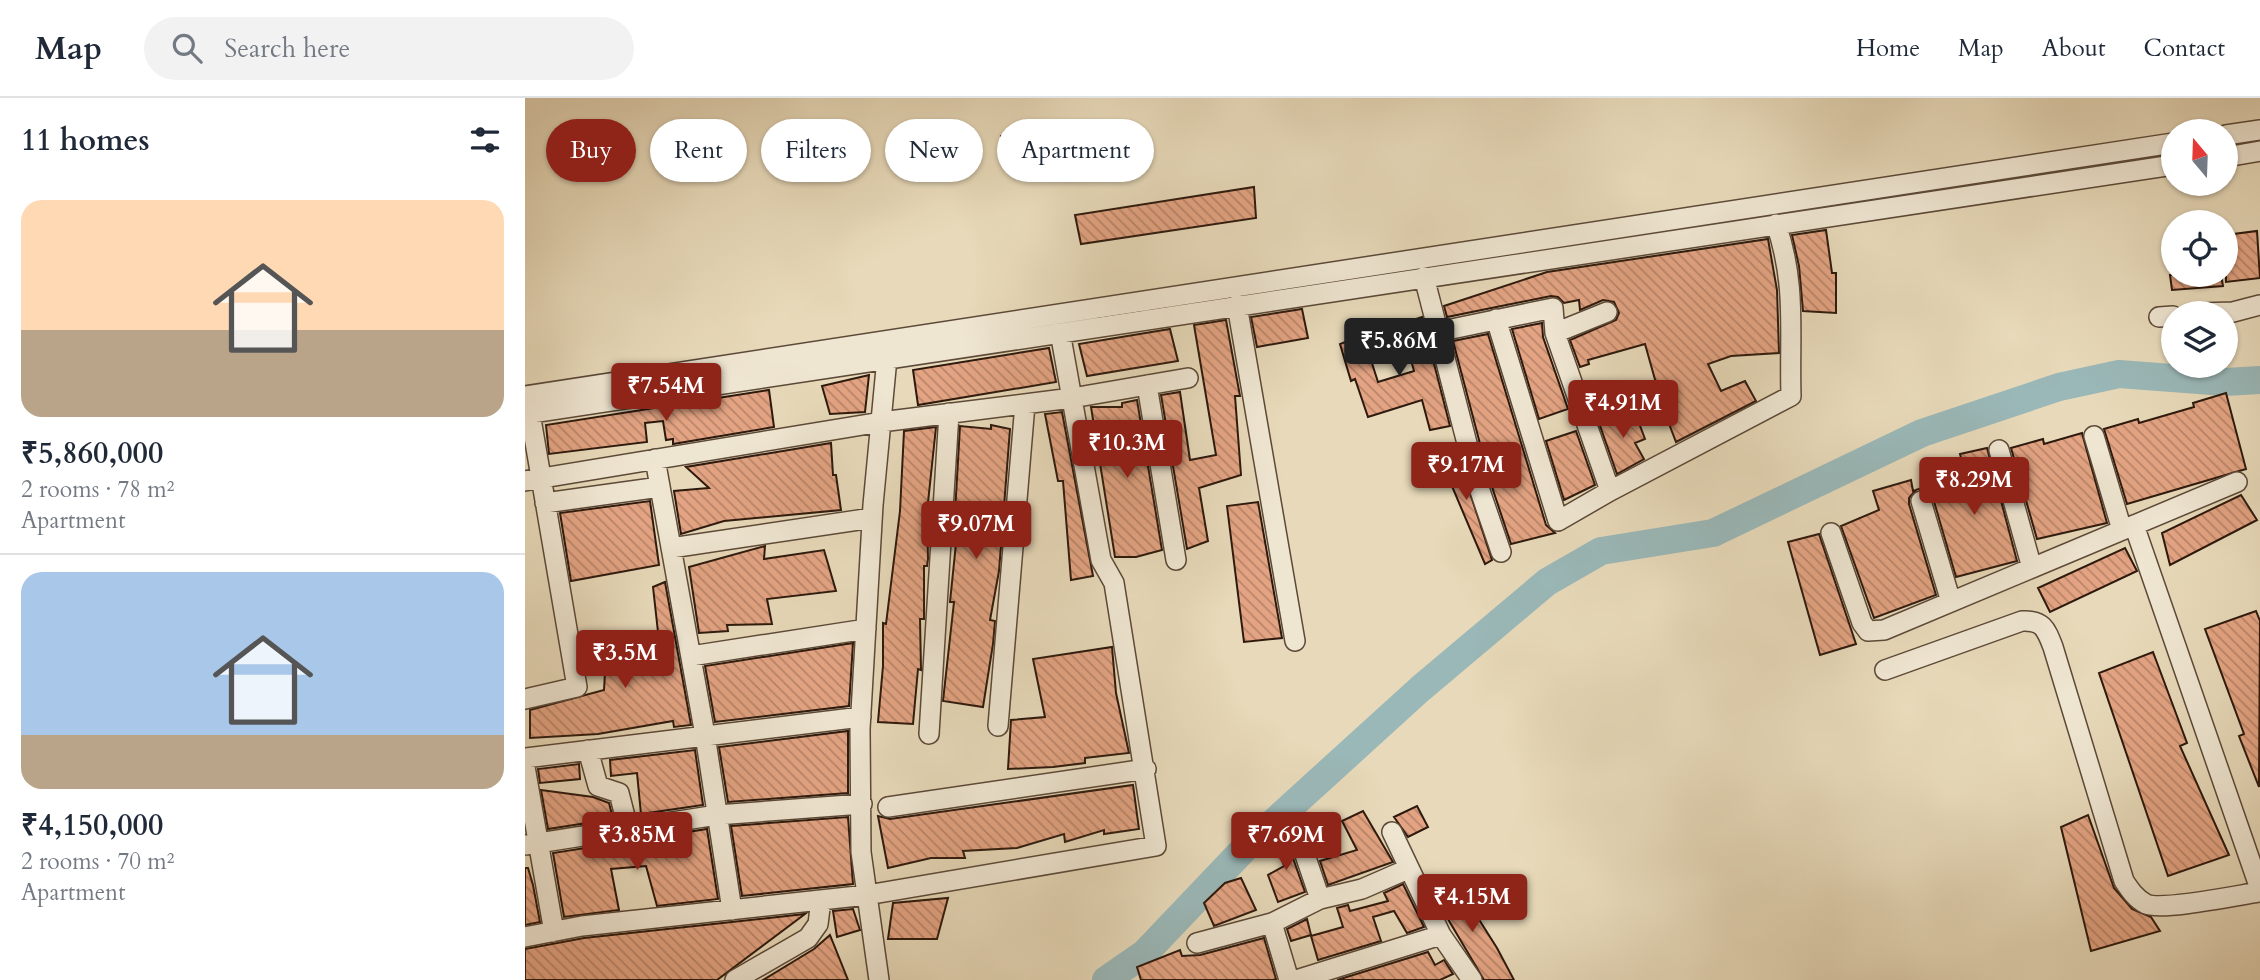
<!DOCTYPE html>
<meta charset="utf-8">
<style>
body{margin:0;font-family:Cardo,serif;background:#f2f2f3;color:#1f2937;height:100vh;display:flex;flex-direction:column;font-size:26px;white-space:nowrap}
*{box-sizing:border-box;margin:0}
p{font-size:23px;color:#747a83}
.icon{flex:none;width:38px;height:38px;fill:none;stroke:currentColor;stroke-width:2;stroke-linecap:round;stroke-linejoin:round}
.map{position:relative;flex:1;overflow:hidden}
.side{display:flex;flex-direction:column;background:#fff;width:525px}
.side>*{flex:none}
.guide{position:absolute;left:21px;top:21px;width:665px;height:63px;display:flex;gap:14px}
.needle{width:46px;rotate:341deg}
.buttons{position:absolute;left:1636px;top:21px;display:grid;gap:14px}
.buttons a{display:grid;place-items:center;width:77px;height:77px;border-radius:50%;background:#fff;box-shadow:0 2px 5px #0004;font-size:35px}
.price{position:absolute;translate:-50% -60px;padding:0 16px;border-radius:7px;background:#8f2418;color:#fff;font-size:23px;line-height:46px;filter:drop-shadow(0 2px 4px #0008)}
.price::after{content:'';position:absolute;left:50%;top:42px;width:21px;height:16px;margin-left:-10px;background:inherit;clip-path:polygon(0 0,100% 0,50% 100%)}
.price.active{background:#222;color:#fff}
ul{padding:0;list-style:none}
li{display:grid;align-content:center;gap:14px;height:371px;padding:0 21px}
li+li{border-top:2px solid #e0e1e3}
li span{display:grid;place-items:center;height:217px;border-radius:21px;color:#555}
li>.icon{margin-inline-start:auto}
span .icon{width:126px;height:126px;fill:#fffc;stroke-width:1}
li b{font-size:30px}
h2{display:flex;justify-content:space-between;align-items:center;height:84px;padding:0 21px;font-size:30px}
.pill{padding:0 24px;border-radius:32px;background:#fff;box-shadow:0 2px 5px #0004;font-size:24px;line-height:63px}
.pill.active{background:#8f2418;color:#fff}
header{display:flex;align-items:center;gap:42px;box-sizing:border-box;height:98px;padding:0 35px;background:#fff;border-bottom:2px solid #e0e1e3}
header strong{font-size:33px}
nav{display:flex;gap:38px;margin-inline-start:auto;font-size:24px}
.search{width:490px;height:63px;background:#f2f2f3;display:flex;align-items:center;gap:18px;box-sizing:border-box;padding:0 24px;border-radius:38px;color:#747a83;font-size:26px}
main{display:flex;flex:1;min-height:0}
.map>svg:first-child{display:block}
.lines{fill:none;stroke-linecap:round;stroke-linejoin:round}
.river{stroke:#9ab8b8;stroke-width:28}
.building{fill:url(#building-back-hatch);stroke:#2d190d;stroke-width:2}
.minor-casing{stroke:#5c4938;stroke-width:22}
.minor{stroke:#efe6d2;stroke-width:19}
</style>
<header>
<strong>Map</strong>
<div class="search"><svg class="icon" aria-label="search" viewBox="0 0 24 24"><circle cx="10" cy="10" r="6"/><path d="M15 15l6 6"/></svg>Search here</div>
<nav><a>Home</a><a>Map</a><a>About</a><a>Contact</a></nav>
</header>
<main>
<section class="side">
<h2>11 homes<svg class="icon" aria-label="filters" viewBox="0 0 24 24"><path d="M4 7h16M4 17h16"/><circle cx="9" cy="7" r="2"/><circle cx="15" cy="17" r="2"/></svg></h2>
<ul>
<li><span style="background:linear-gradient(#ffd9b3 60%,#b9a48a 0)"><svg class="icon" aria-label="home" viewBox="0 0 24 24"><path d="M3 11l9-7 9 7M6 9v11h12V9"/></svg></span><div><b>₹5,860,000</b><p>2 rooms · 78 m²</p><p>Apartment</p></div></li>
<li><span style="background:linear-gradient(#a9c7e8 75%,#b9a48a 0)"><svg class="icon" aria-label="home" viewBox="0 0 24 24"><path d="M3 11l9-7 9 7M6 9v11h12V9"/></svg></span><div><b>₹4,150,000</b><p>2 rooms · 70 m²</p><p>Apartment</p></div></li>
</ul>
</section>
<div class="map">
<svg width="1735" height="882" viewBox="0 0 1735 882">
<defs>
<pattern id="building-back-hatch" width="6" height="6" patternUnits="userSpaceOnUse" patternTransform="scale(1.75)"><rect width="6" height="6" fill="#e4a483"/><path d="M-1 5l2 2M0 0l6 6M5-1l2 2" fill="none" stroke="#b9856a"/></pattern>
</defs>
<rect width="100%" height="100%" fill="#e7d9b9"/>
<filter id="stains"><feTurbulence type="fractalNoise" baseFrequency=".00286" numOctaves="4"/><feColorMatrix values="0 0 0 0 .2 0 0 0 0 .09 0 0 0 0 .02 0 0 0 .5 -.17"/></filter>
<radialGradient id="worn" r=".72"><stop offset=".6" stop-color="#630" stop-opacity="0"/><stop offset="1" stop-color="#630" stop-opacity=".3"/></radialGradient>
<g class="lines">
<!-- river -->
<path class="river" d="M 581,882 L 620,855 L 719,751 L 895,591 L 1022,484 L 1076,453 L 1188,435 L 1397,335 L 1534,289 L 1594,276 L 1700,284 L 1735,282"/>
</g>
<!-- building -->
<path class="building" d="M 577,25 L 581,47 L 479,60 L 476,38 Z
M 729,89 L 731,120 L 556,146 L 550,117 Z
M 1301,132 L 1307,175 L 1311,175 L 1311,215 L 1278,213 L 1274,168 L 1267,137 Z
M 1732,133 L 1735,180 L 1701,184 L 1701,137 Z
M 1243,141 L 1252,192 L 1254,255 L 1206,258 L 1183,266 L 1196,293 L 1220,283 L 1231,303 L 1151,344 L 1138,310 L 1120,246 L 1063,262 L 1064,266 L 1055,269 L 1045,242 L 1091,222 L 1094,215 L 1089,204 L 1078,202 L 1055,212 L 1054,202 L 1039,205 L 1033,199 L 1026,198 L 922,219 L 919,208 L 1022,174 Z
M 1645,177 L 1696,177 L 1698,188 L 1647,192 Z
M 777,211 L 783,240 L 732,249 L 726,219 Z
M 897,219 L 925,328 L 905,332 L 897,302 L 843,319 L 830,281 L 826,283 L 815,246 L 838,237 L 853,284 L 889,273 L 876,226 Z
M 701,222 L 715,298 L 710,298 L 716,377 L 674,390 L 683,443 L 662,451 L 636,297 L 655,294 L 665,362 L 691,357 L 669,227 Z
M 1017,225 L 1018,239 L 1043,311 L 1014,321 L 987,231 Z
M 645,231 L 653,263 L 562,278 L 554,246 Z
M 963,236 L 1021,427 L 1030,435 L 986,446 L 964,380 L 928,243 Z
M 524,250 L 531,284 L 393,307 L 388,272 Z
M 344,277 L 340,314 L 305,316 L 297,288 Z
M 244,292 L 249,329 L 148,346 L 148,341 L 141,342 L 138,323 L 120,325 L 122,344 L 24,356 L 21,327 Z
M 1701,295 L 1721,371 L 1602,406 L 1579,331 L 1613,321 L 1614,325 L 1669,309 L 1668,305 Z
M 612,302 L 637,452 L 611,459 L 590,459 L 566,309 L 597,309 L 597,305 Z
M 1109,312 L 1120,341 L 1110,345 L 1119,361 L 1092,376 L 1074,325 Z
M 537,314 L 568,478 L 546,482 L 538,383 L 533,383 L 520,316 Z
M 466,327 L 485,331 L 474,473 L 465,522 L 470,523 L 468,546 L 458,609 L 418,603 L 429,504 L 425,504 L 434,416 L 430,415 L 435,328 L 466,331 Z
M 411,329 L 402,414 L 403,461 L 402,468 L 399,468 L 399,521 L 395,521 L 396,572 L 393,571 L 388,626 L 353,624 L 358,568 L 358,525 L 361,526 L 375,413 L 379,333 Z
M 1051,333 L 1070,387 L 1039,402 L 1021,343 Z
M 1557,335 L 1582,425 L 1512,441 L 1486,350 L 1518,341 L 1519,346 Z
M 306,345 L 308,377 L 311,377 L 316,412 L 199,423 L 156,436 L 149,393 L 184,390 L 161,369 Z
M 1462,350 L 1492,463 L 1431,479 L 1408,400 L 1404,394 L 1394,391 L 1441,378 L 1435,356 Z
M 932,355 L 967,462 L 960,466 L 915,360 Z
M 1386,382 L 1388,393 L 1391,392 L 1384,400 L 1384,406 L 1411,497 L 1349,520 L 1316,428 L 1354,412 L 1348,393 Z
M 1716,397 L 1732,422 L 1645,467 L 1637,435 Z
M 125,403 L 134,467 L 46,483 L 35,415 Z
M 733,404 L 757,540 L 719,544 L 702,408 Z
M 1294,436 L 1331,546 L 1295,557 L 1263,444 Z
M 240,448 L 239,461 L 299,452 L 311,493 L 242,501 L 247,526 L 202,527 L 203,533 L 174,535 L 164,469 Z
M 1600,450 L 1612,473 L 1525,514 L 1513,490 Z
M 140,484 L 166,627 L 149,629 L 148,623 L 73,636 L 5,640 L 5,612 L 79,592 L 82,540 L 94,539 L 97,559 L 135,552 L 128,489 Z
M 1731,513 L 1735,523 L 1734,689 L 1714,638 L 1719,636 L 1680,531 Z
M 328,545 L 324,608 L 190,624 L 180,568 Z
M 587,549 L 591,595 L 604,655 L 560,660 L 560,665 L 528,669 L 483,671 L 486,622 L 520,619 L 508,561 Z
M 1628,554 L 1662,645 L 1655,648 L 1704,757 L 1643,778 L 1574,575 Z
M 323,633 L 323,695 L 203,704 L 194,649 Z
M 170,652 L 178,707 L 116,716 L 112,675 L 86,678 L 85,662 Z
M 54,666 L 55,681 L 15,685 L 13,671 Z
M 608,687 L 614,731 L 579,736 L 579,732 L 540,744 L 539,736 L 492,750 L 438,753 L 440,760 L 406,760 L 363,770 L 353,718 L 365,721 Z
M 16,692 L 68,699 L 84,705 L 88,721 L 23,731 Z
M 892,708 L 903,729 L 883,739 L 869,719 Z
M 838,713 L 868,764 L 803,787 L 795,763 L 832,752 L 817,723 Z
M 1563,717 L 1589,790 L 1607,811 L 1626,819 L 1635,833 L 1566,853 L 1536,729 Z
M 323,719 L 328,786 L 217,798 L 206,728 Z
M 182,731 L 193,801 L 132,808 L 121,768 L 86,771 L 94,812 L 39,819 L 28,755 Z
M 767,734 L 764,749 L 780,794 L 753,804 L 743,777 L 759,768 L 749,740 Z
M 0,770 L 3,770 L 8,787 L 15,824 L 0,827 Z
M 716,780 L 731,812 L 689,828 L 679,805 L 700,785 Z
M 929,782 L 972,850 L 989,882 L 959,882 L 920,816 L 909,794 Z
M 878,786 L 899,829 L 882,835 L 869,813 L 848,819 L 856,843 L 793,862 L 786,838 L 818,829 L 812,810 L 823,807 L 825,813 L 863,803 L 859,795 Z
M 423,800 L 412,841 L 363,841 L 368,805 Z
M 328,811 L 335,832 L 312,839 L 308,813 Z
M 280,816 L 192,882 L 0,882 L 0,851 L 59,840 Z
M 782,821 L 786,837 L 766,843 L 762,831 Z
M 305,837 L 323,882 L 238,882 L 289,851 Z
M 739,840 L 751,881 L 748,882 L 616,882 L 612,869 L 655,852 L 657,858 L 675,857 Z
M 903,854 L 910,867 L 919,862 L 928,876 L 915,882 L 812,882 Z"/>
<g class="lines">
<!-- minor casing -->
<g class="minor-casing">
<path id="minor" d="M 1701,37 L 1735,32
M 1701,59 L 1735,53
M 899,179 L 952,384 L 976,454
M 712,207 L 770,543
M 1674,215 L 1708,214 L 1735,207
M 1634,219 L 1648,218
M 971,221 L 1033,423 L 1085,393
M 912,234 L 1028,210 L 1030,235 L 1085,393 L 1266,298 C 1264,235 1272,187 1251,126
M 1030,235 L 1082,214
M 622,287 L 651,462
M 0,298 L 1648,45
M 0,316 L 1648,67
M 1569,338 L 1597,432
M 1474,352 L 1507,470
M 130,361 L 180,637 L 207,812
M 0,383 L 356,324 L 547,300 L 663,280
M 1396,403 L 1426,504
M 20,405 L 135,389
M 1609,427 L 1735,791
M 1306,435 L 1337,525 L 1343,533 L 1359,532 L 1712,384
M 146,450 L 347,420
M 166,558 L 341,531
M 1360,572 L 1497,523 C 1518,522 1521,531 1528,549 L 1599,783 C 1605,792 1611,801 1621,806 C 1637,813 1714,797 1735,794
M 0,601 L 52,589 L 5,315
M 473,628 L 500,306
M 404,636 L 424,315
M 63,652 L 73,688 L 94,695 L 103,730
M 0,660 L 336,619
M 0,669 L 29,834
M 363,709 L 621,671
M 867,734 L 916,837 L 947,882
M 776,745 L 795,801
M 0,747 L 192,717 L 337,706
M 747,825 L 764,882
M 0,839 L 57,828 L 342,797 L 631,748 L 589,485 L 576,462 L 535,234
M 672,845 L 747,825 L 795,801 L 837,791 L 883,771
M 210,882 L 283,840 L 293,826 L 296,802
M 354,882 L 336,754 L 335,631 L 348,407 L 362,260
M 771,882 L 916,837"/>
</g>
<!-- minor -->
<use href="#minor" class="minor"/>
</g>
<rect width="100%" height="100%" filter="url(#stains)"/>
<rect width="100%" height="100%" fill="url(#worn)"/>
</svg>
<div class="buttons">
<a><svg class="needle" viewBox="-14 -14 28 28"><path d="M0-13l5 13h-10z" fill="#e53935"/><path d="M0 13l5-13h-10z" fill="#747a83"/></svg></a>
<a><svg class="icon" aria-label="locate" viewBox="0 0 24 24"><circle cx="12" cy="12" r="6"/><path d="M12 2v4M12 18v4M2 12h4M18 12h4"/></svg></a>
<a><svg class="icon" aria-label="layers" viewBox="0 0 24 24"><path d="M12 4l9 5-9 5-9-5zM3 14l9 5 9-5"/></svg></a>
</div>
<b class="price active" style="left:874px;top:280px">₹5.86M</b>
<b class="price" style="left:141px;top:325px">₹7.54M</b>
<b class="price" style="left:1098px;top:342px">₹4.91M</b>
<b class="price" style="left:602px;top:382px">₹10.3M</b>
<b class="price" style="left:941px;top:404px">₹9.17M</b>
<b class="price" style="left:1449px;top:419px">₹8.29M</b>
<b class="price" style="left:451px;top:463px">₹9.07M</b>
<b class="price" style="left:100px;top:592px">₹3.5M</b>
<b class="price" style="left:112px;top:774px">₹3.85M</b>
<b class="price" style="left:761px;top:774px">₹7.69M</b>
<b class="price" style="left:947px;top:836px">₹4.15M</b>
<div class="guide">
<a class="pill active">Buy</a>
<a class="pill">Rent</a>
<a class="pill">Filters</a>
<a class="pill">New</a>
<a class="pill">Apartment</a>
</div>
</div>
</main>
